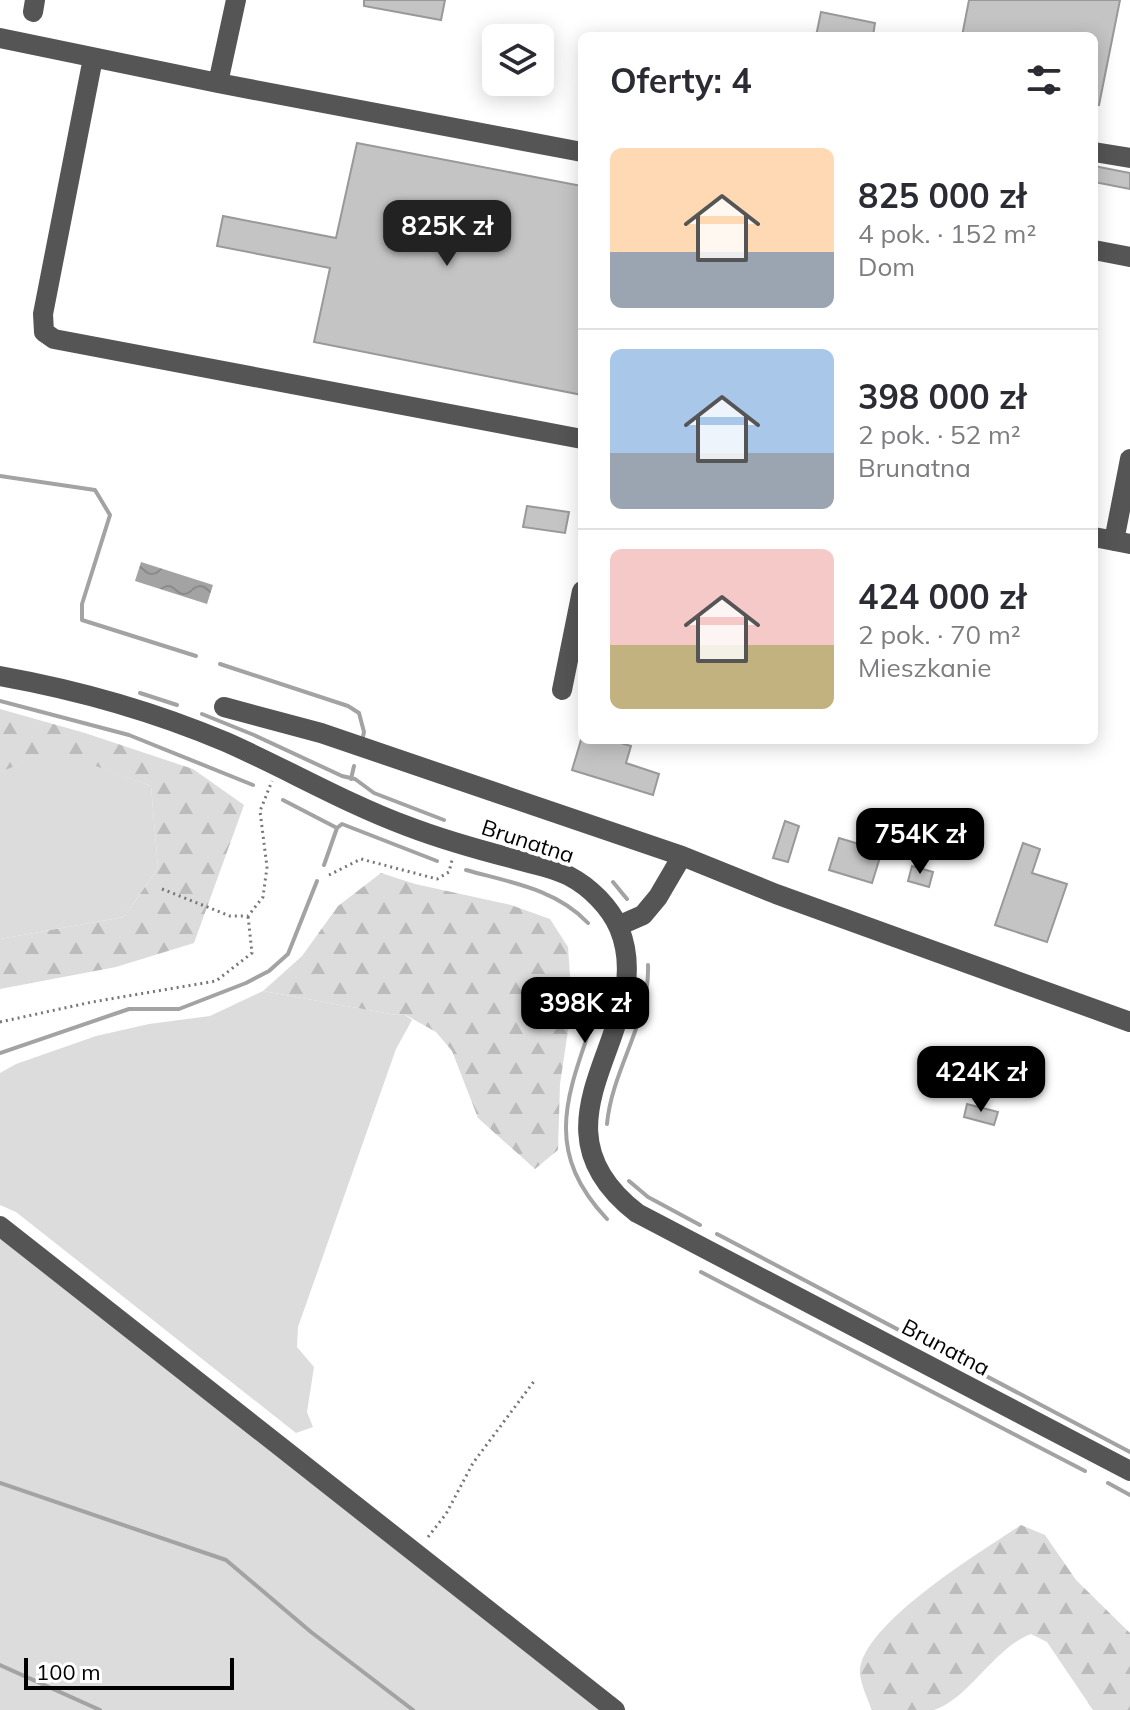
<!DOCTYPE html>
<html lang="pl">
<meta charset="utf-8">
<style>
body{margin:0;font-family:Mulish,sans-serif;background:#f7f7f7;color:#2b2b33;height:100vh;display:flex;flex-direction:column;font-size:30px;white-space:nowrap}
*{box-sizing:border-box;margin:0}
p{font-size:26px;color:#7c7c81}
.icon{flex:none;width:44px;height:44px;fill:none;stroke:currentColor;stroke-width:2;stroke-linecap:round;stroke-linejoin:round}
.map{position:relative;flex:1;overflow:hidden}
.sheet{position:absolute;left:578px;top:32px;width:520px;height:712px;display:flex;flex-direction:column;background:#fff;border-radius:12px;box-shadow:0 4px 20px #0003}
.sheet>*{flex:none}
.buttons{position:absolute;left:482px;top:24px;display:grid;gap:16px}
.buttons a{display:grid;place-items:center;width:72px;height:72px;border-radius:12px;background:#fff;box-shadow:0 4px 20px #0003;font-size:40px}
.scale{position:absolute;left:24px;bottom:20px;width:210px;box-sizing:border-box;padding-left:8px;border:4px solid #000;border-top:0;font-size:22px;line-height:28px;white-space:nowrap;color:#000;-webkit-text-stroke:6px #fff;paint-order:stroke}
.price{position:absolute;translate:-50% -68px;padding:0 18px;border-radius:16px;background:#000;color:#fff;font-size:26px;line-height:52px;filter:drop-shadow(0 2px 4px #0008)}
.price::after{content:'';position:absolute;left:50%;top:48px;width:24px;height:18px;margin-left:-12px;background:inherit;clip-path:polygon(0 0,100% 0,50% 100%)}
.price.current{background:#222;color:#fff}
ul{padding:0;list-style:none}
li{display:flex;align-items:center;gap:24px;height:200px;padding:0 32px}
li+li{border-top:2px solid #e1e1e2}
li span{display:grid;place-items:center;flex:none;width:224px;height:160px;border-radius:12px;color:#555}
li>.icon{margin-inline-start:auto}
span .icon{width:96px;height:96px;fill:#fffc;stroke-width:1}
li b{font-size:34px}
h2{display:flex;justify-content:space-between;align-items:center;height:96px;padding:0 32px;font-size:34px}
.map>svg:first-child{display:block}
.green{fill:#dcdcdc}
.forest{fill:url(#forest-firs)}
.water{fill:url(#water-waves)}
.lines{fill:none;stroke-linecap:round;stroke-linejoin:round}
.stream{stroke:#a3a3a3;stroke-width:4}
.building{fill:#c4c4c4;stroke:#999;stroke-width:2}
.path{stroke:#777;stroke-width:3;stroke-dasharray:2 4;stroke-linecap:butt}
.minor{stroke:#555;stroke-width:20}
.labels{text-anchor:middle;stroke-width:8;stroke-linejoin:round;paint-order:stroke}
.street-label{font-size:22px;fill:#000;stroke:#fff}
</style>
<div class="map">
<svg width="1130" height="1710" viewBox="0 0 1130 1710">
<defs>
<pattern id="forest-firs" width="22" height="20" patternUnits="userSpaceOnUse" patternTransform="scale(2)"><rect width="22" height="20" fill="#dcdcdc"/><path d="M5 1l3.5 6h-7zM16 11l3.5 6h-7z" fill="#bbb"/></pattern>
<pattern id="water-waves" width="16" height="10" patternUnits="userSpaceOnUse" patternTransform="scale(2)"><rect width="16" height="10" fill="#a3a3a3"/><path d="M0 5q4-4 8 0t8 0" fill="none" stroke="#8b8b8b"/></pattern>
</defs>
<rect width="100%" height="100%" fill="#fff"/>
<!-- green -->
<path class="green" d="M 54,750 L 151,786 L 158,868 L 124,917 L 0,939 L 0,772 Z
M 263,991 L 396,1015 L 404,1014 L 412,1020 L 396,1049 L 298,1327 L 297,1347 L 314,1367 L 307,1412 L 313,1427 L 296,1433 L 16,1212 L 0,1205 L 0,1073 L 16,1064 L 96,1036 L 149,1024 L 210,1016 Z
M 0,1235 L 602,1710 L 0,1710 Z"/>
<!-- forest -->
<path class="forest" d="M 0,709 L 85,733 L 193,769 L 244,805 L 194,943 L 116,967 L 0,989 L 0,939 L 124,917 L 158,868 L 151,786 L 54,751 L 0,772 Z
M 381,873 L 415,884 L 511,905 L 550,919 L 568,947 L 572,1004 L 560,1084 L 558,1150 L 535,1169 L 478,1118 L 452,1051 L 436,1032 L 404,1014 L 396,1015 L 263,991 L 302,956 L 338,906 Z
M 1021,1525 L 1045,1535 L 1076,1580 L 1130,1633 L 1130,1710 L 1093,1710 L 1047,1642 L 1031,1634 C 994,1648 969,1699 934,1710 C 922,1710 886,1710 872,1710 C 868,1700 861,1685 860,1674 C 857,1626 984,1550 1021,1525 Z"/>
<!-- water -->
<path class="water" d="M 141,562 L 213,585 L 207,604 L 135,581 Z"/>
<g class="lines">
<!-- stream -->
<path class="stream" d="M 0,476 L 95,490 L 110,515 L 82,604 L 82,620 L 196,656
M 220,664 L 348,706 L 359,713 L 364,732 L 362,741
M 140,693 L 177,705
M 0,701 L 129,735 L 253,785
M 202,714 L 254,735 L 342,776 L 355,779 L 374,793 L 444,820
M 351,779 L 354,766
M 283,800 L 337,828 L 342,824 L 437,861
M 324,865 L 337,828
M 466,870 C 509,882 556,889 588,923
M 613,882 L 627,899
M 597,1008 C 570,1090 539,1147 607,1219
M 0,1053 L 129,1009 L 179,1009 L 246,983 L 269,971 L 288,954 L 317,881
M 607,1124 C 612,1069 650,1021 648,965
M 629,1181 L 648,1197 L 700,1225
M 717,1234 L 1130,1452
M 701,1272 L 1085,1471
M 0,1483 L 226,1560 L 311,1632 L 413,1710
M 1108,1483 L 1130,1495
M 0,1665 L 100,1710"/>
</g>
<!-- building -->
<path class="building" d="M 364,0 L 445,0 L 441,20 L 364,6 Z
M 969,0 L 1120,0 L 1099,105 L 1094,105 L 1094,36 L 962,36 Z
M 821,12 L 875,23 L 873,36 L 816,36 Z
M 357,143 L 582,186 L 582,395 L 314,342 L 330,268 L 217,246 L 223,216 L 336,238 Z
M 1094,166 L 1130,173 L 1130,189 L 1094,182 Z
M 527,506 L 569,512 L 565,533 L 523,527 Z
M 581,740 L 610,740 L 631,746 L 626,763 L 659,774 L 653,795 L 572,770 Z
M 785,821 L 799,826 L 788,862 L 773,858 Z
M 839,838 L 882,851 L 872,883 L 829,870 Z
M 1023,843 L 1040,849 L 1032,873 L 1067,884 L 1047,942 L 995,925 Z
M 912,866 L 933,872 L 929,887 L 908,881 Z
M 967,1104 L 998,1112 L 994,1125 L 964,1117 Z"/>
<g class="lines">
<!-- path -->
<path class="path" d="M 329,875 L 361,859 L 437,879 L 449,872 L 452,860
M 162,889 L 230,916 L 248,916 L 263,897 L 267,867 L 260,811 L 272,781
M 0,1022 L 92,1002 L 216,981 L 252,953 L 248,916
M 428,1537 L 446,1514 L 473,1463 L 535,1380"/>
<!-- minor -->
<path class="minor" d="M 33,12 L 35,0
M 0,38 L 218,83 L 582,152
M 93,58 L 43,314 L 44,332 L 54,339 L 582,439
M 218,83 L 236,0
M 1094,152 L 1130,158
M 1094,250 L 1130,257
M 1094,537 L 1130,544
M 1114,541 L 1130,459
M 0,676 C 78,690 153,711 226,742 C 287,769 345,803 407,826 C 441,839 476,849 511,858 C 530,864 552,867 569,876 C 590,887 610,907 619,928 C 661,1029 517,1120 637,1213 L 1130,1471
M 562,690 L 582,591
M 224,707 L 321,733 L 682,856 L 776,894 L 1130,1022
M 618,926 L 643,915 L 658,897 L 682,856
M 0,1226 L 615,1710"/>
</g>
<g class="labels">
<!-- street labels -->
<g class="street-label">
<text transform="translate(528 841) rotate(18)" y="8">Brunatna</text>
<text transform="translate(946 1347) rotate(28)" y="8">Brunatna</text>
</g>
</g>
</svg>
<div class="buttons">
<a><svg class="icon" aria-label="layers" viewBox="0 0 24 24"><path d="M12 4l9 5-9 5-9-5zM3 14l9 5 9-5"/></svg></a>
</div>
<div class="scale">100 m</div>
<b class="price current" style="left:447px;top:268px">825K zł</b>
<b class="price" style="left:920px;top:876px">754K zł</b>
<b class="price" style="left:585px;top:1045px">398K zł</b>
<b class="price" style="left:981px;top:1114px">424K zł</b>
<section class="sheet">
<h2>Oferty: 4<svg class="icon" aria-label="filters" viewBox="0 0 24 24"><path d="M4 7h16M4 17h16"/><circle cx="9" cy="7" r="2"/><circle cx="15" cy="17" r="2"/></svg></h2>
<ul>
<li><span style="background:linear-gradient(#ffd9b3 65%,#9aa5b1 0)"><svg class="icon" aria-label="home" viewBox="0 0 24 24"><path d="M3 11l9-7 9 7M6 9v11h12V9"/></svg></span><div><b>825 000 zł</b><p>4 pok. · 152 m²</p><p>Dom</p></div></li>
<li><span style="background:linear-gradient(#a9c7e8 65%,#9aa5b1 0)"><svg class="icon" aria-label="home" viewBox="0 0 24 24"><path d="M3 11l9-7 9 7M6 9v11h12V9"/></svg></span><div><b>398 000 zł</b><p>2 pok. · 52 m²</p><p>Brunatna</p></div></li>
<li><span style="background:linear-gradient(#f6c9c9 60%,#c2b280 0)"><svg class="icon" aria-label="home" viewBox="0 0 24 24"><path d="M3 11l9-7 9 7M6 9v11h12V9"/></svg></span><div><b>424 000 zł</b><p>2 pok. · 70 m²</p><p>Mieszkanie</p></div></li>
</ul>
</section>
</div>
